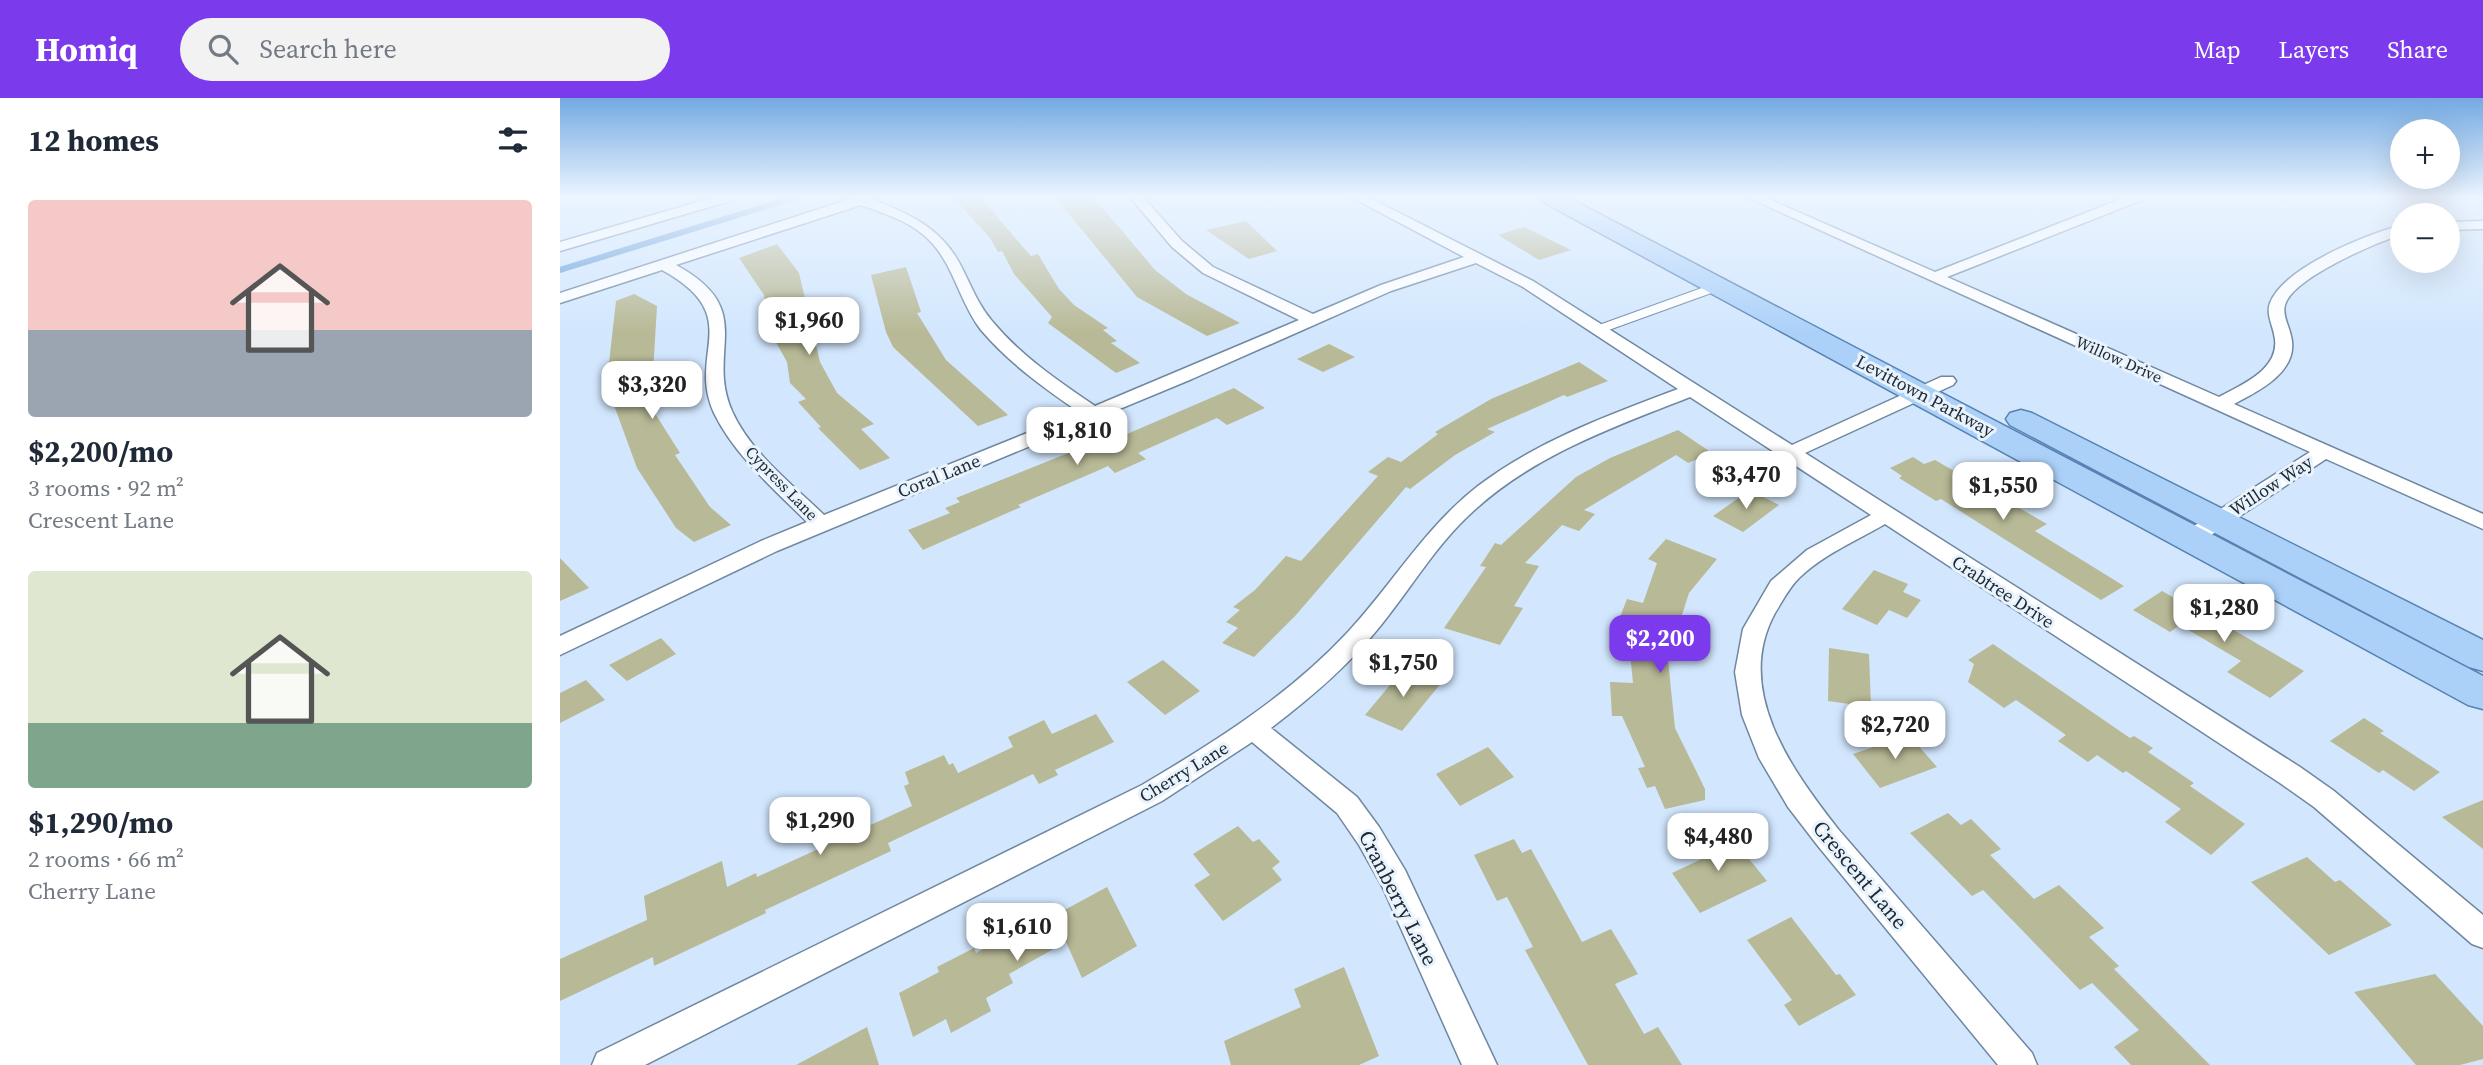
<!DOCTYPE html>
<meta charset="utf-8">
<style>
body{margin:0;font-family:"Source Serif 4",serif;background:#f2f2f3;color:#1f2937;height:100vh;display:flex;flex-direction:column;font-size:26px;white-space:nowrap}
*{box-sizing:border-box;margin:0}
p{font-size:23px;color:#747a83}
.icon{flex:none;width:38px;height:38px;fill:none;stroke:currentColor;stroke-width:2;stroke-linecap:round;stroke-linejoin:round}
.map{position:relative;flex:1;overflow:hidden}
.drawer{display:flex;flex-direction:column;background:#fff;width:560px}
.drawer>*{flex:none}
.controls{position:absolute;left:1830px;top:21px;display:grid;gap:14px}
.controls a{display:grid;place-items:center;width:70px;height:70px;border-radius:50%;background:#fff;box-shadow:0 7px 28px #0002;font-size:35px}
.price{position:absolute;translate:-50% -60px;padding:0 16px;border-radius:14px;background:#fff;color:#222;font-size:23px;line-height:46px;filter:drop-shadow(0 2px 4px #0008)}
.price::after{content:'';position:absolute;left:50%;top:42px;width:21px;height:16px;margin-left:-10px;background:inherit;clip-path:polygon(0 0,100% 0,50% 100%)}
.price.active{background:#7c3aed;color:#fff}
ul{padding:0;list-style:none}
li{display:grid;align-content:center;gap:14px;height:371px;padding:0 28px}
li span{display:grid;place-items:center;height:217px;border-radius:7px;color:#555}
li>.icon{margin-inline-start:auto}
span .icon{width:126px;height:126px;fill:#fffc;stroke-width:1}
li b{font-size:30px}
h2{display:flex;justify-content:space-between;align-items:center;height:84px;padding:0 28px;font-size:30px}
header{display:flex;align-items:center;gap:42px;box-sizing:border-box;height:98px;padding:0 35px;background:#7c3aed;color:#fff}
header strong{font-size:33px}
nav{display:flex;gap:38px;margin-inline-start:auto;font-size:24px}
.search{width:490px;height:63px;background:#f2f2f3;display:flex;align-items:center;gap:18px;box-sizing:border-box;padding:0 24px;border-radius:38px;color:#747a83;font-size:26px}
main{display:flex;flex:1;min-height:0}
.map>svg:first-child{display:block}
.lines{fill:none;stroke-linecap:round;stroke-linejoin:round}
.stream{stroke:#659cd8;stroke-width:6}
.building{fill:#b8b996}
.lane-casing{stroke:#6f87a1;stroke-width:10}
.street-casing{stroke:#6f87a1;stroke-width:3}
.primary-casing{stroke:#5782b1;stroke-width:3}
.lane{stroke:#fff;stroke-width:8}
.street{fill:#fff;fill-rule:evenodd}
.primary{fill:#acd1f9;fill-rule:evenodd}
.labels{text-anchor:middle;stroke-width:6;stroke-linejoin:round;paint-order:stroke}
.far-street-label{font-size:16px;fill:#1e2832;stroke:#e8f3fe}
.street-label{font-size:18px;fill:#1e2832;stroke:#e8f3fe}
.near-street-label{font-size:21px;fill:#1e2832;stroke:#e8f3fe}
</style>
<header>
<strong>Homiq</strong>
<div class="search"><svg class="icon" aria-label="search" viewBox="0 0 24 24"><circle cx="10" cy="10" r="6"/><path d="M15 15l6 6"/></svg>Search here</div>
<nav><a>Map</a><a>Layers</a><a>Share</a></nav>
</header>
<main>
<section class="drawer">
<h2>12 homes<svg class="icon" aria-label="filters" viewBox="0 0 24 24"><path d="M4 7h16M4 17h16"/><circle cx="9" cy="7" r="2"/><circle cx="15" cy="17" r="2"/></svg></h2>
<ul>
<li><span style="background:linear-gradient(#f6c9c9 60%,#9aa5b1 0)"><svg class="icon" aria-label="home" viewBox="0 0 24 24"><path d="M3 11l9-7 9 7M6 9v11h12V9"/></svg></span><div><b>$2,200/mo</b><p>3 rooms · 92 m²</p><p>Crescent Lane</p></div></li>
<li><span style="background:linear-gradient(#dfe7d0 70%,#7fa58c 0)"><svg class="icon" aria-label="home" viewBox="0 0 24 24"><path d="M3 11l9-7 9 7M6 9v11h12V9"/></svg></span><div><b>$1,290/mo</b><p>2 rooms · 66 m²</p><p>Cherry Lane</p></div></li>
</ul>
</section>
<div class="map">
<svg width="1923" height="967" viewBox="0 0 1923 967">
<rect width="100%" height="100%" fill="#d2e7fe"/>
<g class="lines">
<!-- stream -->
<path class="stream" d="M 0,172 L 236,99"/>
</g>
<!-- building -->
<path class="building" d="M 393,99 L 420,99 L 471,158 L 478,156 L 499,191 L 514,207 L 548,230 L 543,232 L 557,243 L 551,245 L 580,265 L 556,275 L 488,225 L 492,219 L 454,176 L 442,153 L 438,154 L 430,140 Z
M 495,99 L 527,99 L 541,108 L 595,172 L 626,196 L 680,225 L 647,238 L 577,199 Z
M 686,123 L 717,153 L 689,161 L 646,132 Z
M 964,129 L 1011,152 L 979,162 L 938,137 Z
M 217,146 L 239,175 L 260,264 L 277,295 L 314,326 L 301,331 L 330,360 L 300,372 L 258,330 L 261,329 L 238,304 L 246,301 L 230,285 L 227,264 L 217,246 L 211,217 L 207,218 L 204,197 L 179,160 Z
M 346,169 L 361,214 L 357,215 L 386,262 L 448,317 L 418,328 L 333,249 L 326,234 L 311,177 Z
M 74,196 L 97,208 L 91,309 L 120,355 L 115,357 L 150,409 L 171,427 L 134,444 L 116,430 L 77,370 L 51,299 L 45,300 L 56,203 Z
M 769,246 L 795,259 L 763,274 L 737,261 Z
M 1019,264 L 1048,283 L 1007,299 L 1004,297 L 927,331 L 935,334 L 895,357 L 850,391 L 846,389 L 736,517 L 694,559 L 662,545 L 678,530 L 666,524 L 680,512 L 673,509 L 695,492 L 726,458 L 741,463 L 818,378 L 808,374 L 828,359 L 841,364 L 878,336 L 875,334 L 931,301 Z
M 674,290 L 705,310 L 667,327 L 657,320 L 578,355 L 586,361 L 555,375 L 548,368 L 537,373 L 458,407 L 461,409 L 363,452 L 348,432 L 390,415 L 385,410 L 400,404 L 396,400 L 556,336 L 560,339 Z
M 1118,332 L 1152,355 L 1128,365 L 1116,357 L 1024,412 L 1035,416 L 1019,433 L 1002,427 L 965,465 L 979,468 L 954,508 L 963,510 L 940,547 L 884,530 L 926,469 L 920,468 L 935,445 L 941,447 L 1016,379 L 1050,360 Z
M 1353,359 L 1364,366 L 1375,362 L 1487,426 L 1475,433 L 1564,488 L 1541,502 L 1381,401 L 1376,403 L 1339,380 L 1342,378 L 1330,370 Z
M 1190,392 L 1219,407 L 1183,434 L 1153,418 Z
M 1106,441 L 1157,461 L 1129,495 L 1113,545 L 1106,543 L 1115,630 L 1145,691 L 1145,702 L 1105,711 L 1095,688 L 1087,690 L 1078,670 L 1085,669 L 1062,618 L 1052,618 L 1050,584 L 1073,585 L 1068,535 L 1055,532 L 1067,501 L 1083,505 L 1097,465 L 1088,461 Z
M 0,460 L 29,490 L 0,503 Z
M 1314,472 L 1348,486 L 1343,494 L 1361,502 L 1347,520 L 1329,512 L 1317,527 L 1282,511 Z
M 1602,493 L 1634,511 L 1636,510 L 1744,573 L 1710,600 L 1667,574 L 1681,563 L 1620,527 L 1610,534 L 1573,512 Z
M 101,540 L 116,556 L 67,583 L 49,567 Z
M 1433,546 L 1570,640 L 1574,638 L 1593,650 L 1588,654 L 1634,685 L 1630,688 L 1685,726 L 1651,757 L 1605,724 L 1621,711 L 1566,673 L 1563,675 L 1537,657 L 1528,664 L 1498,643 L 1506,637 L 1456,602 L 1444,610 L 1408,584 L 1414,566 L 1408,562 Z
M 1269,550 L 1309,556 L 1311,609 L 1268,603 Z
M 603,562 L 640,593 L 605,617 L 567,584 Z
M 845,569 L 882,584 L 842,633 L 805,617 Z
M 26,582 L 45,602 L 0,625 L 0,595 Z
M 536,616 L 554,644 L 495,672 L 498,677 L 479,686 L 473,676 L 328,745 L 331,753 L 205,812 L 206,815 L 94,868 L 93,859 L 0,903 L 0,861 L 87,822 L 84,798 L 162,763 L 167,789 L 196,775 L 197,779 L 352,708 L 344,688 L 349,686 L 345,674 L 384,657 L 389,667 L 393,665 L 398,675 L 453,649 L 448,639 L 484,622 L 492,636 Z
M 1804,620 L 1824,633 L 1820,635 L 1880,674 L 1854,693 L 1823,672 L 1819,675 L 1770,643 Z
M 1349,637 L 1377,669 L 1320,690 L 1293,656 Z
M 928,649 L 954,679 L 900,708 L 876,676 Z
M 1923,702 L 1923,751 L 1882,719 Z
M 1388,715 L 1401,727 L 1411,721 L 1441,751 L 1430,757 L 1474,801 L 1499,787 L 1544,830 L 1529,839 L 1559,868 L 1554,871 L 1650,967 L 1571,967 L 1554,949 L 1579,932 L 1532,885 L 1520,892 L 1423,792 L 1412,798 L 1350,735 Z
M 678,728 L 693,744 L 699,741 L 720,764 L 712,770 L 722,782 L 663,823 L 634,787 L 650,777 L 633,756 Z
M 1164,730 L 1207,783 L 1140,815 L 1112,775 L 1148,758 L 1137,743 Z
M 954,741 L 962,755 L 971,751 L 1022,844 L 1051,831 L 1078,876 L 1055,886 L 1084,936 L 1098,929 L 1122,967 L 1028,967 L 965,852 L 973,849 L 947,799 L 937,803 L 914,757 Z
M 1747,759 L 1775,784 L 1780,782 L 1832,827 L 1769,857 L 1691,784 Z
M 547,789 L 577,848 L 522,880 L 506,844 L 449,876 L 453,885 L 426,900 L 431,913 L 391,935 L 386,921 L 353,939 L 339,895 L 379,874 L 377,869 L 414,850 L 416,855 L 436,844 L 438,848 Z
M 1231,819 L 1276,877 L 1280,876 L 1296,897 L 1239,928 L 1224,907 L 1232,902 L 1187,842 Z
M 784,869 L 819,958 L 799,967 L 671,967 L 664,943 L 741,909 L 734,891 Z
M 1875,876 L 1923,928 L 1923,961 L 1900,967 L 1856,967 L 1794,894 Z
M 307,929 L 319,967 L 236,967 Z"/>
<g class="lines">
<!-- lane casing -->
<g class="lane-casing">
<path id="lane" d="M 1037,232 L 1159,188"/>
</g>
<!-- street casing -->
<g class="street-casing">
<path id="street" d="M 155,99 L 175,99 L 173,102 L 0,153 L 0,144 Z
M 296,99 L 317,99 L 314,102 C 354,118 384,132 403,172 C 412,190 419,208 432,223 C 460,257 498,283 535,308 L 739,222 L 643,175 L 612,149 L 570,99 L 583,99 L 622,143 L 653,169 L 753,216 L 821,187 L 904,159 L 791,99 L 808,99 L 973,183 L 1232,347 L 1381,279 L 1393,279 L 1396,283 L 1393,287 L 1245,355 L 1740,669 L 1774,693 L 1923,817 L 1923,850 L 1912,846 L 1754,709 L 1720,685 L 1325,426 C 1296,443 1264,456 1239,480 C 1229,490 1223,502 1215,515 C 1173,592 1232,672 1278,731 L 1472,955 L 1477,967 L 1438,967 L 1258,748 L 1228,709 L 1199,660 L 1182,617 L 1175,574 L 1183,531 L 1211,483 L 1247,452 L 1311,417 L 1130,299 C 1051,330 968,359 906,420 C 872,453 847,496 817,532 C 786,570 749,601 711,630 L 797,699 L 819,729 L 845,772 L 937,967 L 902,967 L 822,788 L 799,747 L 777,715 L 692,644 L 602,703 L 85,967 L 32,967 L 37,955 L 582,687 C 655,644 728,598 787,535 C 832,487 865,429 918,388 C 977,343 1049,317 1118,291 L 963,189 L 916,165 L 831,193 L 632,281 L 217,453 L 0,557 L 0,538 L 201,443 L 247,424 C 214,391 175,358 154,315 C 126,254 187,219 102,172 L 0,205 L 0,195 ZM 301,107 C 325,116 353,124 371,144 C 394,168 400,205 421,232 C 449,265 484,290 519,314 L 264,417 C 233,387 190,354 172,313 C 145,252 199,212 116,167 Z
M 1187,99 L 1204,99 L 1375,174 L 1566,99 L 1583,99 L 1582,102 L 1387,179 L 1659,299 C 1683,286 1723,270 1714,236 C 1712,226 1706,215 1710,205 C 1724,169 1807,136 1843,127 L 1843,136 C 1817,144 1732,180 1725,207 C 1722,217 1729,228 1731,238 C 1740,273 1699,293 1674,306 L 1923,416 L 1923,431 L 1766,361 L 1639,445 L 1623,445 L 1620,440 L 1623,435 L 1750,354 Z
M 1923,123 L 1923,131 L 1888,132 L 1888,124 Z"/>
</g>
<!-- primary casing -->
<g class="primary-casing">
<path id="primary" d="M 980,99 L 1007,99 L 1923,578 L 1923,611 L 1908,607 L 983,104 Z
M 1461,312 L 1472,315 L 1923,542 L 1923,573 L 1909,569 L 1450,327 L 1446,321 L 1450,315 Z"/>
</g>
<!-- lane -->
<use href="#lane" class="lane"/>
<!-- street -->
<use href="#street" class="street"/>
<!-- primary -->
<use href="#primary" class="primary"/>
</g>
<!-- sky -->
<linearGradient id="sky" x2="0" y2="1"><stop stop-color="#73aae2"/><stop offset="0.42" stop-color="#ebf4ff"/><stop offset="1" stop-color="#ebf4ff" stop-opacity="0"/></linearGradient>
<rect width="1923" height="234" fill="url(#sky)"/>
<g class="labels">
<!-- far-street labels -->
<g class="far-street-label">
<text transform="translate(1559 261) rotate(24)" y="6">Willow Drive</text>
<text transform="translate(222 385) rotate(46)" y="6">Cypress Lane</text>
</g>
<!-- street labels -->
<g class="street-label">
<text transform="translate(1365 298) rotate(28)" y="6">Levittown Parkway</text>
<text transform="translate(379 378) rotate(-22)" y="6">Coral Lane</text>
<text transform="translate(1711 388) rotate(-33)" y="6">Willow Way</text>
<text transform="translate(1443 494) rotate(33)" y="6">Crabtree Drive</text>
<text transform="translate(624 674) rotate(-31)" y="6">Cherry Lane</text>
</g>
<!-- near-street labels -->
<g class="near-street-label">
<text transform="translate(1300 777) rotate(50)" y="7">Crescent Lane</text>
<text transform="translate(838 800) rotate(63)" y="7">Cranberry Lane</text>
</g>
</g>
</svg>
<div class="controls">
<a>+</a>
<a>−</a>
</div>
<b class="price" style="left:249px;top:259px">$1,960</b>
<b class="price" style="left:92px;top:323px">$3,320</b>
<b class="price" style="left:517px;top:369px">$1,810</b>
<b class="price" style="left:1186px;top:413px">$3,470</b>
<b class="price" style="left:1443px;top:424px">$1,550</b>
<b class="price" style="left:1664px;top:546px">$1,280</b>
<b class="price active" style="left:1100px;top:577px">$2,200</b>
<b class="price" style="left:843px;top:601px">$1,750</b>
<b class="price" style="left:1335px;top:663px">$2,720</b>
<b class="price" style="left:260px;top:759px">$1,290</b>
<b class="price" style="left:1158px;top:775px">$4,480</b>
<b class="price" style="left:457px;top:865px">$1,610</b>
</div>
</main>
